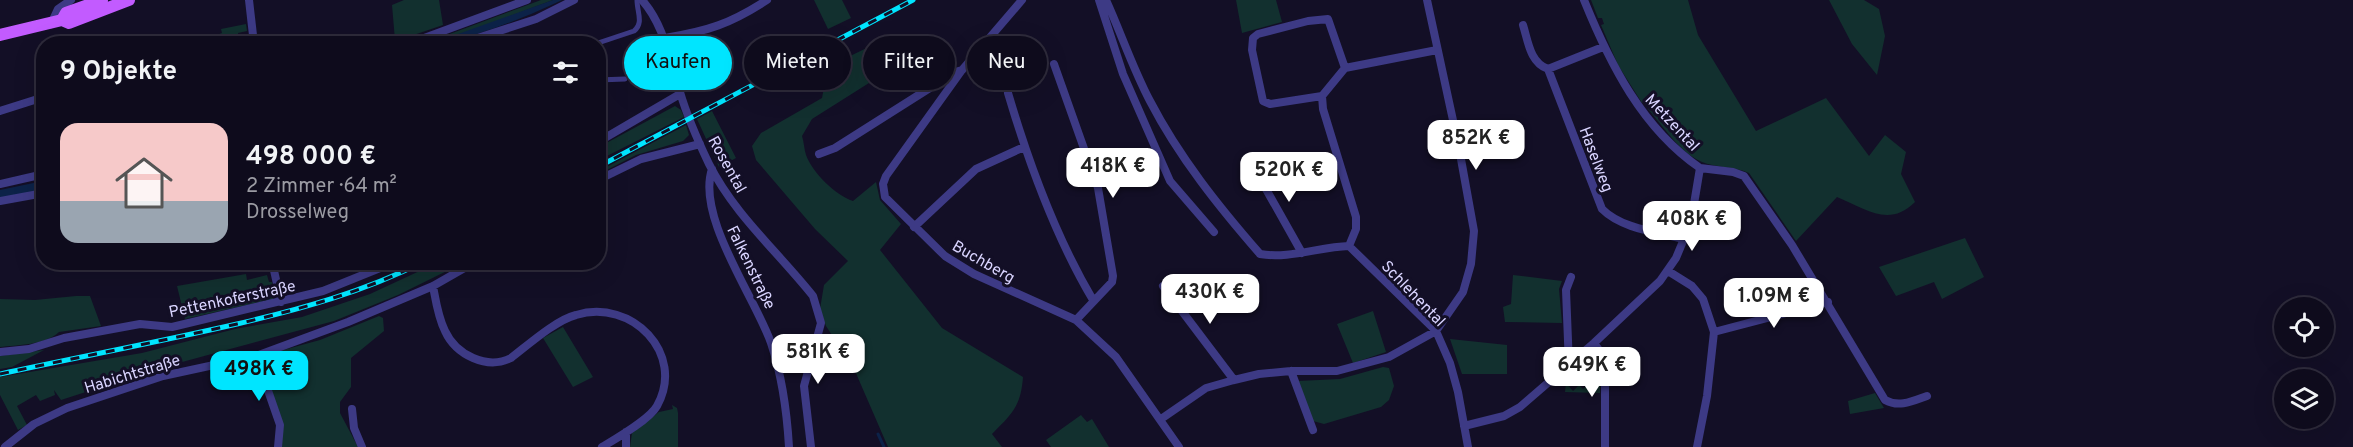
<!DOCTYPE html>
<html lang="de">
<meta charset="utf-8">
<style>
body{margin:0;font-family:Overpass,sans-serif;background:#171425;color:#f1f3f6;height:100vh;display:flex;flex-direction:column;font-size:22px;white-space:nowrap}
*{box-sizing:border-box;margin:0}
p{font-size:20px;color:#9b9ba3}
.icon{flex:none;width:33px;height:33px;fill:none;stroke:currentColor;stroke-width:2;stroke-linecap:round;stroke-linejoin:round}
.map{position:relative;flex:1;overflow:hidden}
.side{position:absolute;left:36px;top:36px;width:570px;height:234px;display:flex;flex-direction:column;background:#0e0b1c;border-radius:24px;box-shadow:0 6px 24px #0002,0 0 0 2px #2e2b3b}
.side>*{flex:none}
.hud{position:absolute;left:624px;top:36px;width:570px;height:54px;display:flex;gap:12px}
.controls{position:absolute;left:2274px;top:297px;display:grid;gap:12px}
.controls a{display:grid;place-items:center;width:60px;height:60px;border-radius:50%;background:#0e0b1c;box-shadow:0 6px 24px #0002,0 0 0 2px #2e2b3b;font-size:30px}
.price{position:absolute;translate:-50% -51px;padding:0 14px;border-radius:12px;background:#fff;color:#222;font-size:20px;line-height:39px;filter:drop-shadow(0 2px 3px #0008)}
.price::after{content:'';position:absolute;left:50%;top:36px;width:18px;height:14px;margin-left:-9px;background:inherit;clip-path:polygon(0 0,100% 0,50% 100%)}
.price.active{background:#00e5ff;color:#111}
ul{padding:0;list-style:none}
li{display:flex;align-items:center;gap:18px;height:150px;padding:0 24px}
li+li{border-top:2px solid #2e2b3b}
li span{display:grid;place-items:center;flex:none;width:168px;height:120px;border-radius:18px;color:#555}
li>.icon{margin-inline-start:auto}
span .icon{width:72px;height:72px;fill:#fffc;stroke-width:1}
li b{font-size:26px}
h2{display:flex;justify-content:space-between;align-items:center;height:72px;padding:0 24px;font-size:26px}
.tag{padding:0 21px;border-radius:27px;background:#0e0b1c;box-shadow:0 6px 24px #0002,0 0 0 2px #2e2b3b;font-size:21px;line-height:54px}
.tag.active{background:#00e5ff;color:#111}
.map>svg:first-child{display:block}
.green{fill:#12302f}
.water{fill:#0c2248}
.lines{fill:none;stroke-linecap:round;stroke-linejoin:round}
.stream{stroke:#0c2248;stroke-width:3}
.pedestrian{stroke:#3d3a85;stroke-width:5}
.minor{stroke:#3d3a85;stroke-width:8}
.primary{stroke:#c25bff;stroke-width:12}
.rail-casing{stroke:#00e5ff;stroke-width:5}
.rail{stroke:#130f26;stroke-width:3;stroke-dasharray:9;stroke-linecap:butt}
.labels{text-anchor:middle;stroke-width:6;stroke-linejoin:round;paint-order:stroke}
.street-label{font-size:16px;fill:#d9d4ff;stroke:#130f26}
</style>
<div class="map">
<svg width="2353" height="447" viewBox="0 0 2353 447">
<rect width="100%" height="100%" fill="#130f26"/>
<!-- green -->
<path class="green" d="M 404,0 L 439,0 L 443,25 L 399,40 L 395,40 L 392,5 Z
M 541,0 L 553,0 L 463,34 L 433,43 L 423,44 Z
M 814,0 L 842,0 L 851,18 L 828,29 Z
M 1236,0 L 1276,0 L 1282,22 L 1242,33 Z
M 1591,0 L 1688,0 L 1698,35 L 1756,131 L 1826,98 L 1869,156 L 1885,135 L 1906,152 L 1901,174 L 1915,202 C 1889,228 1866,209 1837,197 L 1796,241 L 1749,173 C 1733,166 1717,168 1702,162 C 1680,153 1663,126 1648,109 L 1651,105 L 1646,99 L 1642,103 L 1618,65 L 1601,25 L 1604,24 L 1602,18 L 1598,18 Z
M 1829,0 L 1864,0 L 1879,9 L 1885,36 L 1877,75 L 1852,44 Z
M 246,24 L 247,31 L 238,33 L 240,43 L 205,43 L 204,40 L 222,33 L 221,29 Z
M 875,44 L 891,55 L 888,71 L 812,119 L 802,136 C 804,142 804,149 806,155 C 813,173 835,195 853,201 L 876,182 L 880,200 L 901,224 L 880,250 L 942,328 L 1023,377 C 1021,406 1012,414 992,434 L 1002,447 L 888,447 L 855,371 L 826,326 L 820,309 L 824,285 L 848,261 L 815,229 L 756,160 L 752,146 L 761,133 L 822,98 L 826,77 L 846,58 Z
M 675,106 L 681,110 L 684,117 L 599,160 L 599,147 Z
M 712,111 L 736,158 L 719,167 L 697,119 Z
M 686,125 L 689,135 L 683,141 L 636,155 L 599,174 L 599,171 Z
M 1965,238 L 1984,277 L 1942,299 L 1934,282 L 1896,296 L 1879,267 Z
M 439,262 L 463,263 L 398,295 L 334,321 L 160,368 L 61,400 L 54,390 L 55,395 L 40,401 L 36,395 L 17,406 L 27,425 L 18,430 L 0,395 L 0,377 L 142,353 L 235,329 L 302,317 L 370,294 Z
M 246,274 L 247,280 L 267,275 L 269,282 L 272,282 L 275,294 L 273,299 L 185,319 L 177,286 Z
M 1513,275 L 1562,281 L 1559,289 L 1562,323 L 1505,322 L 1503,307 L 1511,304 Z
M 76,296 L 90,296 L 101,326 L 59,332 C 46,345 17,345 0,347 L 0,299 L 35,300 Z
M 1373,311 L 1386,352 L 1353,363 L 1337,324 Z
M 379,316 L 383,318 L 384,331 L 351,358 L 351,387 L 340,402 L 340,413 L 358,447 L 278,447 L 281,431 L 261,367 L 262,359 L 265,355 L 320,340 Z
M 563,327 L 593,377 L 573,387 L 543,338 Z
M 1450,339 L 1507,345 L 1507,374 L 1462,374 Z
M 44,350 L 12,367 L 0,369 L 0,356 Z
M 1591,360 C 1604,366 1600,381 1600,393 L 1565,392 L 1566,383 L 1573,391 L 1579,385 L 1583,389 L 1595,378 L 1586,368 L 1575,377 L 1570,372 L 1583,362 Z
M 1383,367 L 1389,368 L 1394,386 L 1389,400 L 1381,407 L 1324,424 L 1313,421 L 1298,381 L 1340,379 Z
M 1875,393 L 1884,408 L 1850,414 L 1848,401 Z
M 672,405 L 677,408 L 678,413 L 678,447 L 630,447 L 632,433 L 659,412 L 673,409 Z
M 1081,415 L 1087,422 L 1092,419 L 1109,447 L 1051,447 L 1046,440 Z"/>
<!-- water -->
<path class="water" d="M 553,0 L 562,0 C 536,13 461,44 433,43 Z
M 43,181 L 43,189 L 0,199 L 0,190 Z"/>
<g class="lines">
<!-- stream -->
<path class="stream" d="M 878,434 L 884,447"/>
<!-- pedestrian -->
<path class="pedestrian" d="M 595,44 L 634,31 C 644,23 637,12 637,0
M 598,80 L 625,79"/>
<!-- minor -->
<path class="minor" d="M 249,0 L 254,44
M 642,0 C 665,26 669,60 680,92 C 687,116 698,141 709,164 C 734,214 778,252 813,296 L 821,323 L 804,386 L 811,447
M 1022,0 L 962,70 L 886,176 L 883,184 L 885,197 L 945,256 L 974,274 L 1076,320 L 1116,357 L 1179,447
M 1099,0 L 1123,74 L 1170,181 L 1214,232
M 1106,0 C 1121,33 1133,69 1150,101 C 1179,157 1219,207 1260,254 C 1289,259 1319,247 1349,246 L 1436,331 L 1450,363 L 1458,392 L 1468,447
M 51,24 L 58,9 L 71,0
M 1523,25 C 1528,41 1530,63 1548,69
M 665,38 C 708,31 730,24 767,0
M 408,44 L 527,0
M 459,44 L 536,19 L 574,0
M 1603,47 L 1548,69 L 1602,209 C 1622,229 1657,232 1684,239
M 1054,64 L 1098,188 L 1113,276 L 1112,282 L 1076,320
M 1008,93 C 1029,164 1055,236 1093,300
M 1322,96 L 1270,104 L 1263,101 L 1252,50 L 1253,38 L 1258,34 L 1308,21 L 1328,19 L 1345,68
M 0,111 L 44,97
M 598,142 L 680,94
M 819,154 L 835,148 L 955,72 L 962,70
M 1253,166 L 1302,253
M 1700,168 L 1733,172 L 1744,176 L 1792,245 L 1885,400 C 1899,408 1913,401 1927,396
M 712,169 C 696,217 755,297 771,343 C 782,376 787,413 789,447
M 598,180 L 641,159 L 700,144
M 0,184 L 44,174
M 0,201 L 44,193
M 914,227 L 976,169 L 1024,147
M 1349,246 L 1356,229 L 1356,217 L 1323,109 L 1322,96 L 1345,68 L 1437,50
M 541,262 L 553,262
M 273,266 L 281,302
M 1668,271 L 1692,286 L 1703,299 L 1714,332 L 1707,396 L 1697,447
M 433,286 C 436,302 438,317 445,331 C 456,355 487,370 511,358 C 528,345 556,320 576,315 C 632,298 686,354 657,406 C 649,420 617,438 602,447
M 1163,286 L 1234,380
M 1714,332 L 1828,302
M 1594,343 L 1605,358 L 1605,447
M 0,352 L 29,349 L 64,338 L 140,324 L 172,327 L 323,291 L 395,262
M 256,356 L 280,425 L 278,447
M 1569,366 L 1566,290 L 1571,277
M 1291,371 L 1313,430
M 352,409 L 354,428 L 362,447
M 1161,419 L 1206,388 L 1234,380 L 1259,374 L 1291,371 L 1337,371 L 1389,357 L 1436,331 L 1463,292 L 1471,264 L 1474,231 L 1459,148 L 1427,0
M 1464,426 L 1504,416 L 1520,407 L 1594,343 L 1660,281 L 1676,258 L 1691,222 L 1700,168 C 1642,128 1610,64 1584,0
M 626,432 L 626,447
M 5,447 L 34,424 L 67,408 L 163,376 L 256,356 L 348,322 L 433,286 L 475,262"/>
<!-- primary -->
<path class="primary" d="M 62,20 L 66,13 L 102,0
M 0,35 L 62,20 L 69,23 L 129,0"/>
<!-- rail casing -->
<g class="rail-casing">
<path id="rail" d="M 598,167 L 913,0
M 0,374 C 79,357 158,342 237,324 C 301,309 363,292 423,262"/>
</g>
<!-- rail -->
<use href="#rail" class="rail"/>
</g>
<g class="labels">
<!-- street labels -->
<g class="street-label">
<text transform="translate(1673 122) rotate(47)" y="6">Metzental</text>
<text transform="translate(1597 159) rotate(69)" y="6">Haselweg</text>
<text transform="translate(728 164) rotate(61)" y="6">Rosental</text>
<text transform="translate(984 261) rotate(30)" y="6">Buchberg</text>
<text transform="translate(752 267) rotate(64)" y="6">Falkenstraße</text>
<text transform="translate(1414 293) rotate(46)" y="6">Schlehental</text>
<text transform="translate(232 298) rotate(-12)" y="6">Pettenkoferstraße</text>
<text transform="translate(132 373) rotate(-17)" y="6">Habichtstraße</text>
</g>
</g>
</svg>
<div class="controls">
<a><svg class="icon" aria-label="locate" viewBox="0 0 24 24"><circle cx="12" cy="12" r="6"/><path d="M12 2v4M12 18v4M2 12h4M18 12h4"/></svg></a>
<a><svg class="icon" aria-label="layers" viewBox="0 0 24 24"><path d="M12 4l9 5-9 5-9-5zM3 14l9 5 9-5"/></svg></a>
</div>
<b class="price" style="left:1476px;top:171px">852K €</b>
<b class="price" style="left:1113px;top:199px">418K €</b>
<b class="price" style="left:1289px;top:203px">520K €</b>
<b class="price" style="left:1692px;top:252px">408K €</b>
<b class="price" style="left:1210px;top:325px">430K €</b>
<b class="price" style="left:1774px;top:329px">1.09M €</b>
<b class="price" style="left:818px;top:385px">581K €</b>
<b class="price" style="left:1592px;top:398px">649K €</b>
<b class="price active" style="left:259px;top:402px">498K €</b>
<div class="hud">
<a class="tag active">Kaufen</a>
<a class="tag">Mieten</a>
<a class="tag">Filter</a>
<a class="tag">Neu</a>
</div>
<section class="side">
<h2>9 Objekte<svg class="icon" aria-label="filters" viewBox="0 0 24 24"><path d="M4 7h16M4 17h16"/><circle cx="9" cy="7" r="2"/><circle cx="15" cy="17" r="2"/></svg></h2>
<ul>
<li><span style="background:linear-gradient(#f6c9c9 65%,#9aa5b1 0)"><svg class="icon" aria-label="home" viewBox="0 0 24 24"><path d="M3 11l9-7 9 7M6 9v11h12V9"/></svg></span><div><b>498 000 €</b><p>2 Zimmer · 64 m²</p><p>Drosselweg</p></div></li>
</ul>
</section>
</div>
